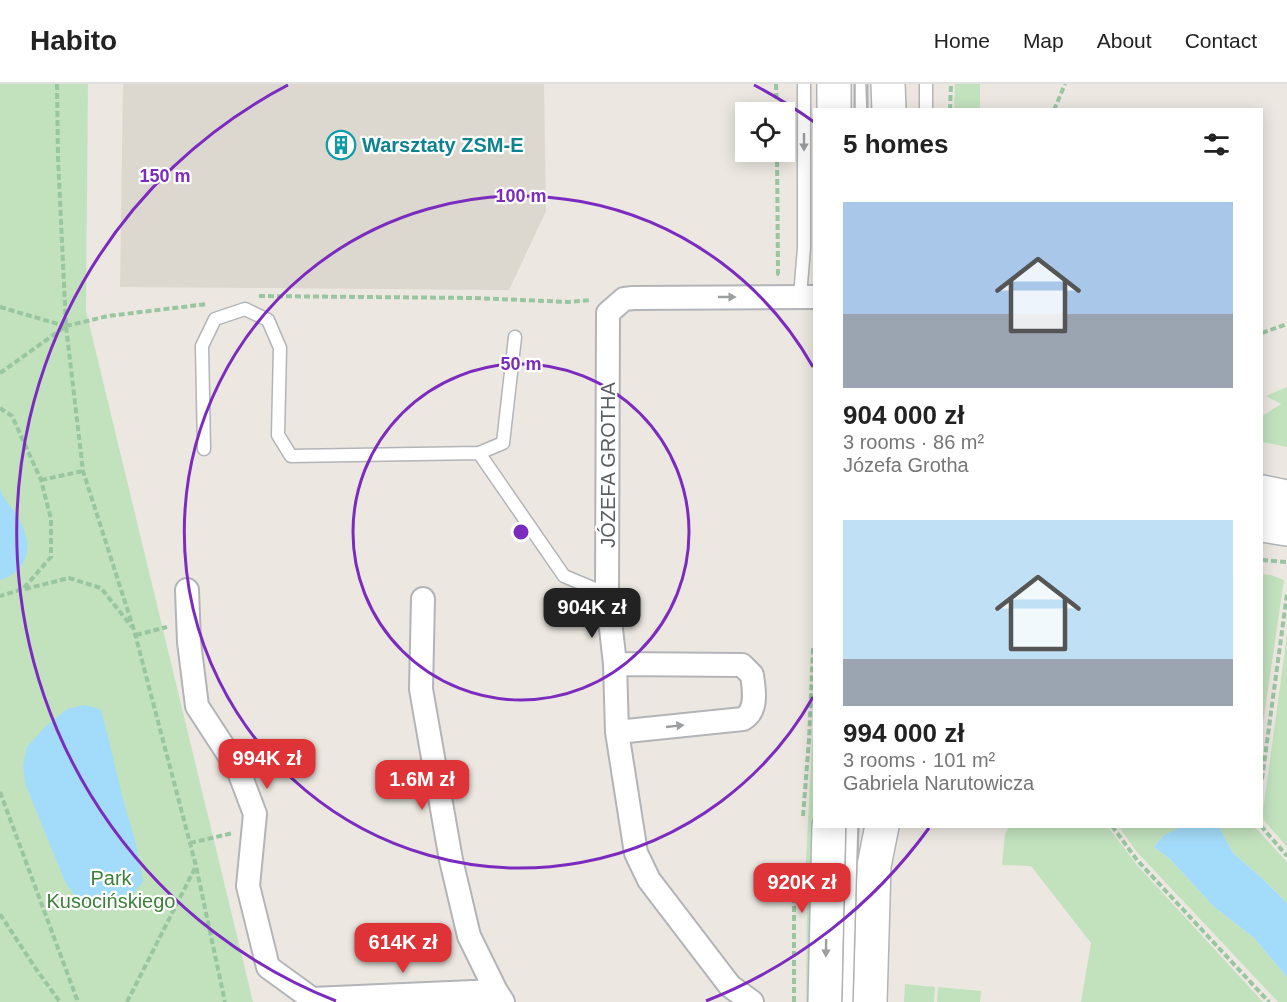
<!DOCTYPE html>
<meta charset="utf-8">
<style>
body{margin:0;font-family:Arial,sans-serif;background:#f6f6f6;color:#222;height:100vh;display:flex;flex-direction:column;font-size:22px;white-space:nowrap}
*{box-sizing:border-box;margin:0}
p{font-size:20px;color:#767676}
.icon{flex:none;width:33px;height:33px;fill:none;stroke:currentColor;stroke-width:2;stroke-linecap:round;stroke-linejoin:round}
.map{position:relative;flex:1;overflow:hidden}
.panel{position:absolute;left:813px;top:24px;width:450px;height:720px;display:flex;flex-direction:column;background:#fff;border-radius:0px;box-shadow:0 3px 15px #0003}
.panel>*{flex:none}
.fabs{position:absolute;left:735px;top:18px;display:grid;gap:12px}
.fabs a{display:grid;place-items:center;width:60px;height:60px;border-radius:0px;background:#fff;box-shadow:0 3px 15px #0003;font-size:30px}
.price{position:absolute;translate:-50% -51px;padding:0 14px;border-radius:12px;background:#de3438;color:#fff;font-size:20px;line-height:39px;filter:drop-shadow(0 2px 3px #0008)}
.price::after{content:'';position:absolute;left:50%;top:36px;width:18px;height:14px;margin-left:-9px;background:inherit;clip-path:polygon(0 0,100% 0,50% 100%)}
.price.active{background:#222;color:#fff}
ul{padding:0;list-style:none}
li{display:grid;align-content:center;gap:12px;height:318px;padding:0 30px}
li span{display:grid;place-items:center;height:186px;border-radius:0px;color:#555}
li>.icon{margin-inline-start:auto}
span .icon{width:108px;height:108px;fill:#fffc;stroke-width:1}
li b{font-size:26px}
h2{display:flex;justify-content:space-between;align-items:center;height:72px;padding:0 30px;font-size:26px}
header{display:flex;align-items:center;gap:36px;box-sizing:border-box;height:84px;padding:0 30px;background:#fff;border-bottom:2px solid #e0e0e0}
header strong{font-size:28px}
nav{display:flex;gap:33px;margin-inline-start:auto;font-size:21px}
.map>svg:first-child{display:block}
.education{fill:#dcd7cf}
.green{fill:#c2e2be}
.water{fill:#a3dcfa}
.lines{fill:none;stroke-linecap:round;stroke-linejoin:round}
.lane-casing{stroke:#b2b4b8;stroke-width:15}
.street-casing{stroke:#b2b4b8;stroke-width:26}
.secondary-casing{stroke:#b1b5b8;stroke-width:36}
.path{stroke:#99c5a1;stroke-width:4;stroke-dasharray:6 3;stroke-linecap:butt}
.lane{stroke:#fff;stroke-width:12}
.street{stroke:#fff;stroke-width:22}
.secondary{stroke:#fff;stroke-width:33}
.tram{stroke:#b0b1b1;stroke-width:1.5}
.oneway{fill:#9c9ea0}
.ring{fill:none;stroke:#7b2cbf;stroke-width:3}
.labels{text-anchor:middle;stroke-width:4.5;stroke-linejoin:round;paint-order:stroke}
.culture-label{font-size:20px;font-weight:bold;fill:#0d838f;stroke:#fff;text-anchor:start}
.street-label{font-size:20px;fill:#5a5e61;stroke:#fff}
.park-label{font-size:20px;fill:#3d8139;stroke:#fff}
.centre{fill:#7b2cbf;stroke:#fff;stroke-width:3}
.ring-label{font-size:18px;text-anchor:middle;font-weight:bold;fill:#7b2cbf;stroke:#fff;stroke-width:4.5;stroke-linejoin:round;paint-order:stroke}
</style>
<header>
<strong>Habito</strong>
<nav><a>Home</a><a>Map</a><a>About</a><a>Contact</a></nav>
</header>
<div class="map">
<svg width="1287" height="918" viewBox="0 0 1287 918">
<rect width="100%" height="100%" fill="#ece8e1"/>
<!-- education -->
<path class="education" d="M 123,0 L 544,0 L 546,127 L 509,206 L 120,203 Z"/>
<!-- green -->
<path class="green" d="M 0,0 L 88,0 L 86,227 L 253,918 L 0,918 Z
M 955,0 L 980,0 L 980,25 L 954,25 Z
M 1287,303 L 1287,363 L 1262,358 L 1262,332 L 1281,320 L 1266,312 Z
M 1262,490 L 1271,491 L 1284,496 L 1262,646 Z
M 1287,551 L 1287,763 L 1262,734 Z
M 814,624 L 813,918 L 806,918 L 807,813 L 805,796 Z
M 1009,743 L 1108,743 L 1137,781 L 1263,918 L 1081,918 L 1091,859 L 1031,782 L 1002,781 L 1005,750 Z
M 1119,743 L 1178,743 L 1177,745 L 1164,751 L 1154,763 L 1170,775 L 1213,822 L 1254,854 L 1287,893 L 1287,918 L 1278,918 L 1136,767 Z
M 1219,743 L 1255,743 L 1287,778 L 1287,819 L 1263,795 L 1233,769 Z
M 905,900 L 935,903 L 934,918 L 904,918 Z
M 938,903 L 981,907 L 980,918 L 937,918 Z"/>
<!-- water -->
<path class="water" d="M 0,404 C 3,416 12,422 17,432 C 29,452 34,474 13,490 C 9,493 4,494 0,496 Z
M 84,621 L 100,625 L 107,648 L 123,715 L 136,760 L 143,798 L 122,822 L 99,821 L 78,816 L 65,798 L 25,699 L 23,681 L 27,663 L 47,641 L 67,625 Z
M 1178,743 L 1219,743 L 1233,769 L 1263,795 L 1287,819 L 1287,893 L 1254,854 L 1213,822 L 1170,775 L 1154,763 L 1164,751 L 1177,745 Z"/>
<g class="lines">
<!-- lane casing -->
<g class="lane-casing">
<path id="lane" d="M 861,0 L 861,26
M 926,0 L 926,26
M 800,212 L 804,164 L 804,0
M 204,365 L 202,262 L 215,235 L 245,225 L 268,236 L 280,264 L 278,351 L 291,372 L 479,369 L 564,492 L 607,510
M 479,369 L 503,359 L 515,253
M 848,918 L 852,742"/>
</g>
<!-- street casing -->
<g class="street-casing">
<path id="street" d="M 187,506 L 189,558 L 197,622 L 238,685 L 255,730 L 248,802 L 268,883 L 312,915 L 496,907
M 423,515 L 421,605 L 451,776 L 469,852 L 496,907 L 503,918
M 615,580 L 742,581 L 752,591 C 754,605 758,627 743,635 L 617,648
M 752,918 L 730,902 L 649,796 L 636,769 L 617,648 L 615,580 L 607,510 L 608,229 L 624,215 L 633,214 L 814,213"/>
</g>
<!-- secondary casing -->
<g class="secondary-casing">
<path id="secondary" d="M 834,0 L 834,26
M 888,0 L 889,26
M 1262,408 L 1287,413
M 1262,441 L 1287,445
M 825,918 L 829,742
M 870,918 L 874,782 L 882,742"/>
</g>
<!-- path -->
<path class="path" d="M 57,0 L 58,74 L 66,242 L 83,387 L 134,546 L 196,782 L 225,918
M 776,0 L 777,28
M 950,26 L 951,0
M 1054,26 L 1065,0
M 777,68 L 778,190 L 781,190
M 259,212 L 473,214 L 568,218 L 591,216
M 0,223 L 65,242
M 1262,249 L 1287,240
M 0,289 L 66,242 L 108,232 L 207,220
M 0,324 L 12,332 L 41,396 L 51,435 L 51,473 L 23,505 L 0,512
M 41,396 L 83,387
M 1262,476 L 1287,478
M 25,505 L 69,494 L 101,504 L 132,543
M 136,551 L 167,543
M 1262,695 L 1287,510
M 0,708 L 78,918
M 803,732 L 809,656 L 813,566 L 814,563
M 1112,742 L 1137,776 L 1269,918
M 1261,742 L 1287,772
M 190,759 L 233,749
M 0,830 L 36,885 L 60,918
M 127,918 L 196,782
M 794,918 L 794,813 L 798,796"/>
<!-- lane -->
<use href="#lane" class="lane"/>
<!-- street -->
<use href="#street" class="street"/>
<!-- secondary -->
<use href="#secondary" class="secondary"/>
<!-- tram -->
<path class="tram" d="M 855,0 L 855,26
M 866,0 L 867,26
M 842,918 L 846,742
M 853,918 L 858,742"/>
</g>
<!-- one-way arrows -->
<defs><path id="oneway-solid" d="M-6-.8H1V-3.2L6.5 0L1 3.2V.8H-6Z" transform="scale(1.5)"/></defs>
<g class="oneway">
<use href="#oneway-solid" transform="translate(804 58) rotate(90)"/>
<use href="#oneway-solid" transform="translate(727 213)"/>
<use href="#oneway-solid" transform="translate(675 642) rotate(-6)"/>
<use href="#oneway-solid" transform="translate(826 864) rotate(91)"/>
</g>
<!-- distance rings -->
<g class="ring">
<circle cx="521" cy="448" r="168"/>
<path d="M813 613A336 336 0 1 1 813 283"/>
<path d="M929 744A504 504 0 0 1 706 917M336 917A504 504 0 0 1 288 1M754 1A504 504 0 0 1 814 38"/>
</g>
<!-- icons -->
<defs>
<g id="building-ring" transform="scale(1.5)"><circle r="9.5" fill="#fff" stroke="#0f9aa8" stroke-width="1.5"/><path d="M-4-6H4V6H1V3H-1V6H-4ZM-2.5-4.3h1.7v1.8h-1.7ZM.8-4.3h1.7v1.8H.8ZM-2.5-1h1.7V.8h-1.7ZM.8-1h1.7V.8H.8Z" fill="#0f9aa8"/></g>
</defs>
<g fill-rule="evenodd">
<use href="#building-ring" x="341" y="61"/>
</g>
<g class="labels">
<!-- culture labels -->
<g class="culture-label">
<text x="362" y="68">Warsztaty ZSM-E</text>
</g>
<!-- street labels -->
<g class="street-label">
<text transform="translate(608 381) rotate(-90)" y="7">JÓZEFA GROTHA</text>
</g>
<!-- park labels -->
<g class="park-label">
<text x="111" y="801">Park<tspan x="111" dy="23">Kusocińskiego</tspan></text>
</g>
</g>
<circle cx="521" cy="448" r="9" class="centre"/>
<g class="ring-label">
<text x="165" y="98">150 m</text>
<text x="521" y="118">100 m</text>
<text x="521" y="286">50 m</text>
</g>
</svg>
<div class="fabs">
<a><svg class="icon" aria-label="locate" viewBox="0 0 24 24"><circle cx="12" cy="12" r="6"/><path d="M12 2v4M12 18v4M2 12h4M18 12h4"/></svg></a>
</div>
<b class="price active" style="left:592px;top:555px">904K zł</b>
<b class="price" style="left:267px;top:706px">994K zł</b>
<b class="price" style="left:422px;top:727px">1.6M zł</b>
<b class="price" style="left:802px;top:830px">920K zł</b>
<b class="price" style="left:403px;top:890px">614K zł</b>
<section class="panel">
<h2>5 homes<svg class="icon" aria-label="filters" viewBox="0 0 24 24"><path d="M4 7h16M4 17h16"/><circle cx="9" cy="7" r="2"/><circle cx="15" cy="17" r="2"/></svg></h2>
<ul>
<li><span style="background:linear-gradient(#a9c7e8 60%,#9aa5b1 0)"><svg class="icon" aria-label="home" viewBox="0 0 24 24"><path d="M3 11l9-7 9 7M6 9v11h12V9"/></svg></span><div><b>904 000 zł</b><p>3 rooms · 86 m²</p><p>Józefa Grotha</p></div></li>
<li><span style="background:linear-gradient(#bfe0f5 75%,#9aa5b1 0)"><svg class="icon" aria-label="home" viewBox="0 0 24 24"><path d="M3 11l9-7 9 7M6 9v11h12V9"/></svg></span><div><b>994 000 zł</b><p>3 rooms · 101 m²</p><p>Gabriela Narutowicza</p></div></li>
</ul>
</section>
</div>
